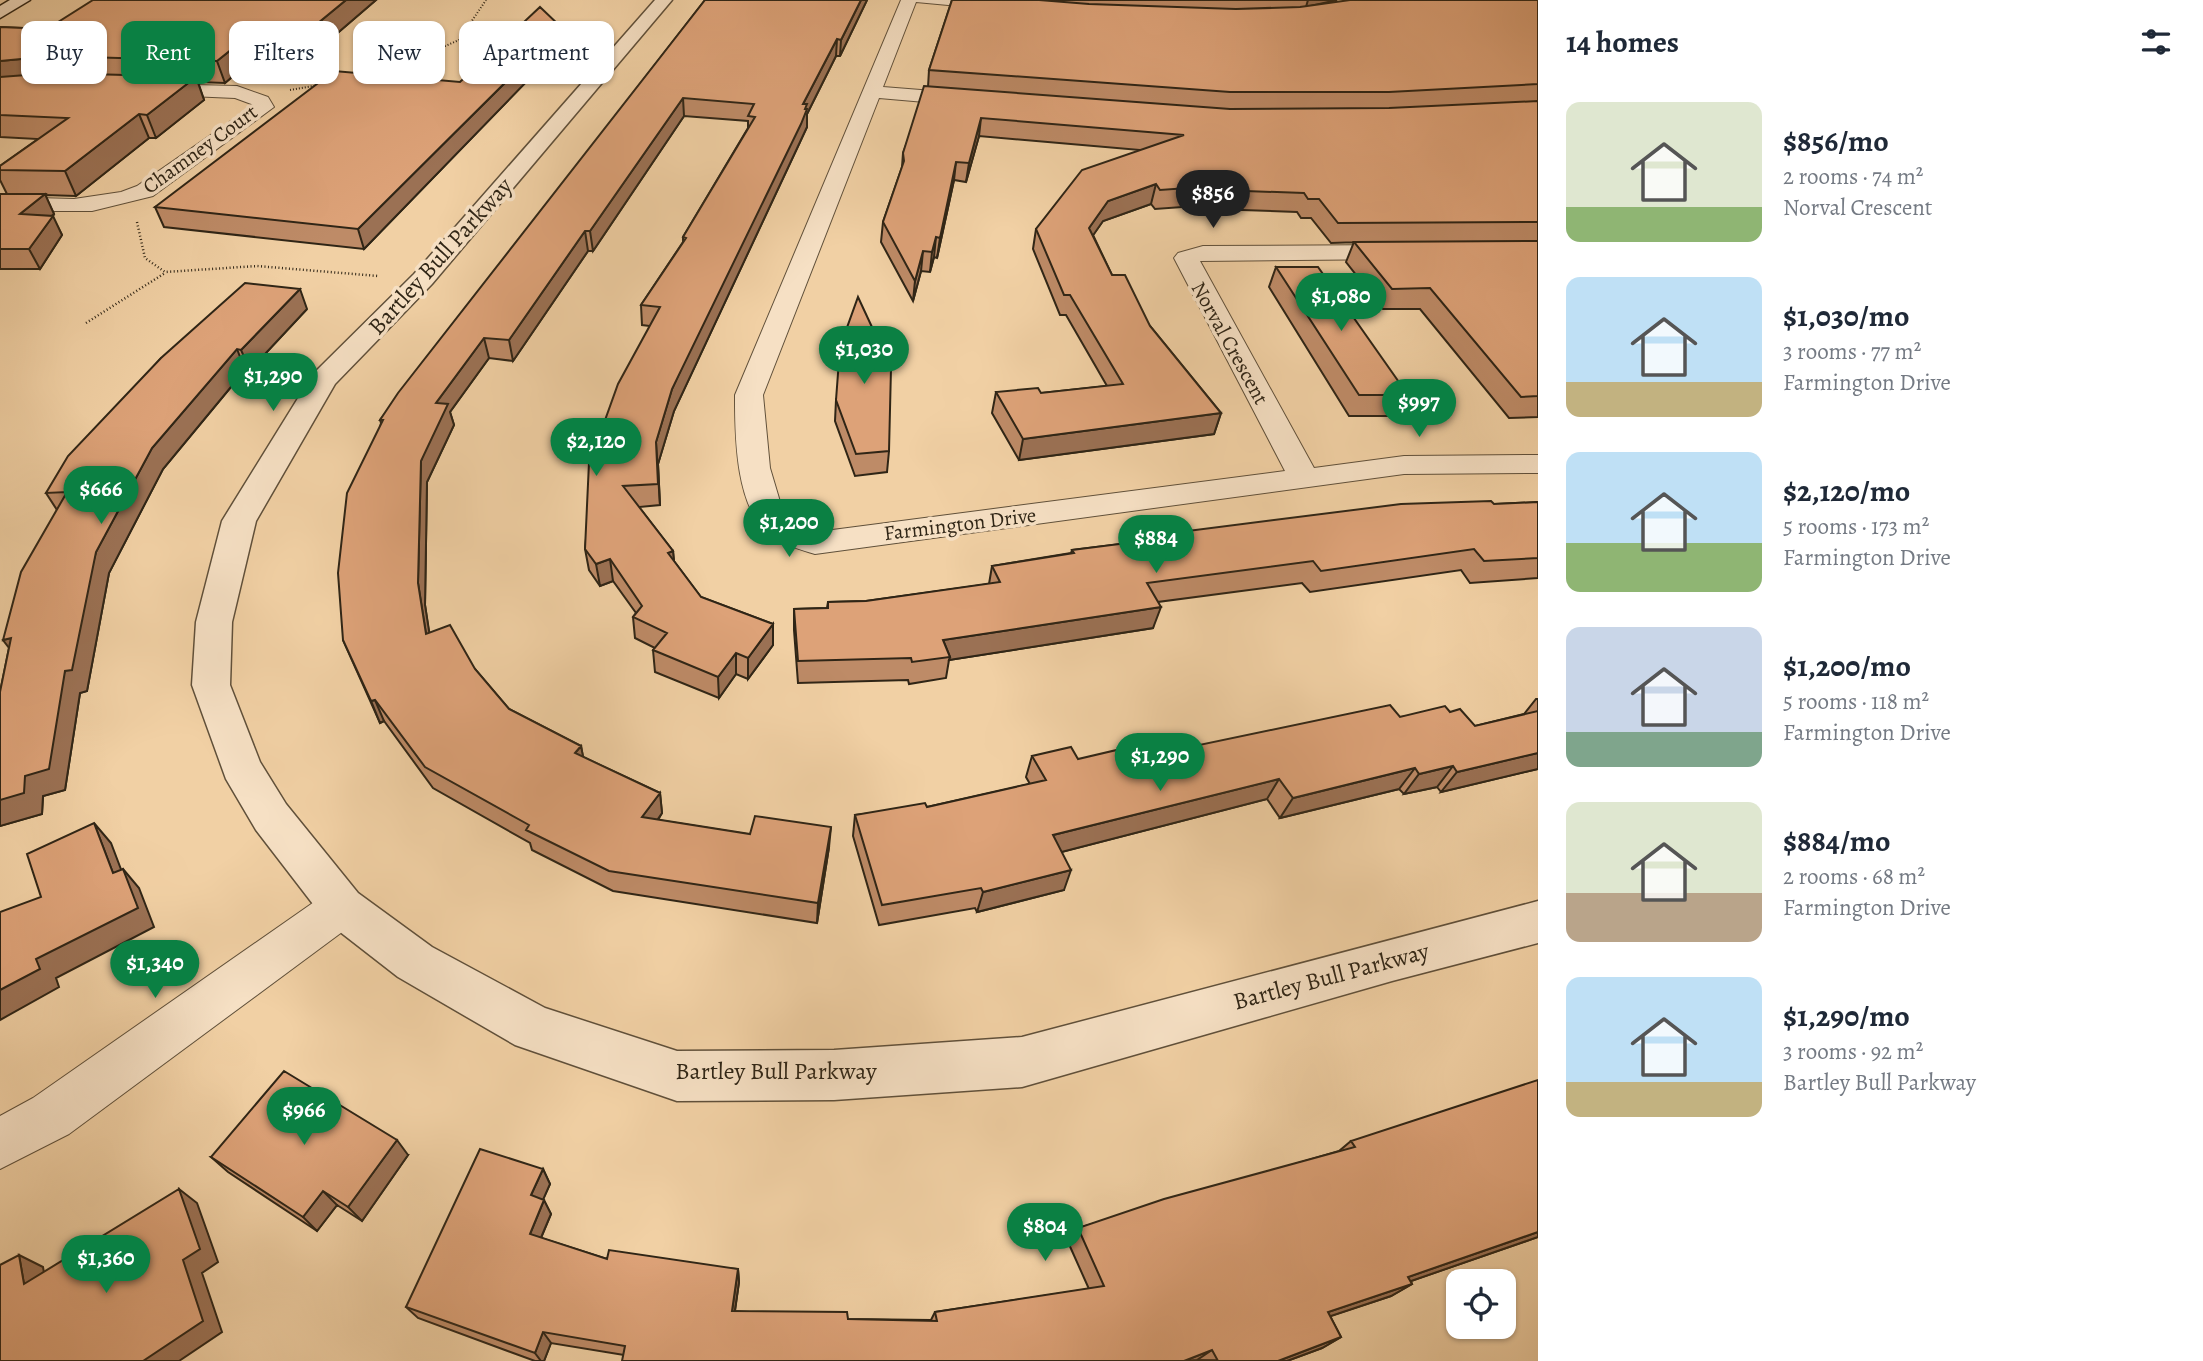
<!DOCTYPE html>
<meta charset="utf-8">
<style>
body{margin:0;font-family:Alegreya,serif;background:#f2f2f3;color:#1f2937;height:100vh;display:flex;flex-direction:column;font-size:26px;white-space:nowrap}
*{box-sizing:border-box;margin:0}
p{font-size:23px;color:#747a83}
.icon{flex:none;width:38px;height:38px;fill:none;stroke:currentColor;stroke-width:2;stroke-linecap:round;stroke-linejoin:round}
.map{position:relative;flex:1;overflow:hidden}
.side{display:flex;flex-direction:column;background:#fff;width:665px}
.side>*{flex:none}
.hud{position:absolute;left:21px;top:21px;width:665px;height:63px;display:flex;gap:14px}
.tools{position:absolute;left:1446px;top:1269px;display:grid;gap:14px}
.tools a{display:grid;place-items:center;width:70px;height:70px;border-radius:14px;background:#fff;box-shadow:0 2px 5px #0004;font-size:35px}
.price{position:absolute;translate:-50% -60px;padding:0 16px;border-radius:24px;background:#0b8043;color:#fff;font-size:23px;line-height:46px;filter:drop-shadow(0 2px 4px #0008)}
.price::after{content:'';position:absolute;left:50%;top:42px;width:21px;height:16px;margin-left:-10px;background:inherit;clip-path:polygon(0 0,100% 0,50% 100%)}
.price.current{background:#222;color:#fff}
ul{padding:0;list-style:none}
li{display:flex;align-items:center;gap:21px;height:175px;padding:0 28px}
li span{display:grid;place-items:center;flex:none;width:196px;height:140px;border-radius:14px;color:#555}
li>.icon{margin-inline-start:auto}
span .icon{width:84px;height:84px;fill:#fffc;stroke-width:1}
li b{font-size:30px}
h2{display:flex;justify-content:space-between;align-items:center;height:84px;padding:0 28px;font-size:30px}
.chip{padding:0 24px;border-radius:14px;background:#fff;box-shadow:0 2px 5px #0004;font-size:24px;line-height:63px}
.chip.current{background:#0b8043;color:#fff}
main{display:flex;flex:1;min-height:0}
.map>svg:first-child{display:block}
.lines{fill:none;stroke-linecap:round;stroke-linejoin:round}
.minor-casing{stroke:#60503a;stroke-width:2}
.tertiary-casing{stroke:#60503a;stroke-width:3}
.secondary-casing{stroke:#2f2516;stroke-width:3}
.path-far1{stroke:#2f2516;stroke-width:2;stroke-dasharray:1 2;stroke-linecap:butt}
.path{stroke:#2f2516;stroke-width:2.5;stroke-dasharray:1 2.5;stroke-linecap:butt}
.minor{fill:#f6e0c4;fill-rule:evenodd}
.tertiary{fill:#f6e0c4;fill-rule:evenodd}
.secondary{fill:#f6e0c4;fill-rule:evenodd}
.wall{fill:#be8b67;stroke:#2f2516;stroke-width:2}
.shaded-wall{fill:#9b7154;stroke:#2f2516;stroke-width:2}
.building{fill:#dda278;stroke:#2f2516;stroke-width:2}
.labels{text-anchor:middle;stroke-width:7;stroke-linejoin:round;paint-order:stroke}
.far-street-label{font-size:21px;fill:#2f2516;stroke:#f6e0c4}
.street-label{font-size:24px;fill:#2f2516;stroke:#f6e0c4}
</style>
<main>
<div class="map">
<svg width="1538" height="1361" viewBox="0 0 1538 1361">
<rect width="100%" height="100%" fill="#f1d0a4"/>
<filter id="stains"><feTurbulence type="fractalNoise" baseFrequency=".00286" numOctaves="4"/><feColorMatrix values="0 0 0 0 .2 0 0 0 0 .09 0 0 0 0 .02 0 0 0 .5 -.17"/></filter>
<radialGradient id="worn" r=".72"><stop offset=".6" stop-color="#630" stop-opacity="0"/><stop offset="1" stop-color="#630" stop-opacity=".3"/></radialGradient>
<g class="lines">
<!-- minor casing -->
<g class="minor-casing">
<path id="minor" d="M 901,0 L 999,0 L 1010,5 L 1002,10 L 916,2 L 883,87 L 971,94 L 981,100 L 971,106 L 879,98 L 763,395 L 770,468 L 781,505 L 795,523 L 817,532 L 1285,471 L 1174,258 L 1178,253 L 1203,246 L 1400,245 L 1408,247 L 1412,252 L 1408,257 L 1400,259 L 1200,261 L 1314,468 L 1404,456 L 1538,455 L 1538,473 L 1404,474 L 815,554 C 802,550 786,546 774,538 C 735,513 735,436 735,395 Z
M 151,84 L 237,86 L 268,97 L 274,107 L 153,196 L 92,211 L 0,211 L 0,197 L 74,199 L 121,192 L 137,186 L 254,105 L 235,98 L 144,94 L 142,90 L 144,86 Z
M 342,888 L 357,893 L 364,907 L 357,921 L 69,1134 L 0,1169 L 0,1116 L 33,1098 L 327,893 Z"/>
</g>
<!-- tertiary casing -->
<g class="tertiary-casing">
<path id="tertiary" d="M 655,0 L 672,0 L 432,284 L 335,384 L 256,521 L 232,622 L 230,685 L 260,762 L 286,804 L 358,893 L 432,947 L 545,1008 L 677,1051 L 834,1050 L 1022,1037 L 1538,901 L 1538,943 L 1392,981 L 1022,1087 L 834,1100 L 677,1101 L 515,1045 L 398,977 L 326,921 L 256,830 L 226,779 L 192,685 L 196,622 L 222,521 L 313,374 L 414,274 Z"/>
</g>
<!-- secondary casing -->
<g class="secondary-casing">
<path id="secondary" d="M 10,0 L 30,0 L 0,18 L 0,6 Z"/>
</g>
<!-- path-far1 -->
<path class="path-far1" d="M 376,76 L 459,40 L 486,0
M 290,90 L 319,85"/>
<!-- path -->
<path class="path" d="M 137,222 L 145,258 L 165,272 L 257,266 L 378,276
M 86,323 L 165,273"/>
<!-- minor -->
<use href="#minor" class="minor"/>
<!-- tertiary -->
<use href="#tertiary" class="tertiary"/>
<!-- secondary -->
<use href="#secondary" class="secondary"/>
</g>
<!-- wall -->
<path class="wall" d="M 376,0 L 291,73 L 239,71 L 225,83 L 198,82 L 204,100 L 156,138 L 149,138 L 76,196 L 45,195 L 54,214 L 52,216 L 62,235 L 40,269 L 0,269 L 0,194 L 7,194 L 0,180 L 0,166 L 38,139 L 0,137 L 0,27 L 47,29 Z
M 705,0 L 867,0 L 840,56 L 836,56 L 807,114 L 807,127 L 800,142 L 674,411 L 658,464 L 660,505 L 639,507 L 673,551 L 674,561 L 701,597 L 773,624 L 773,645 L 748,679 L 736,674 L 719,698 L 655,672 L 653,650 L 655,648 L 635,638 L 633,617 L 636,613 L 613,581 L 600,586 L 589,570 L 585,549 L 595,448 L 650,326 L 642,325 L 641,305 L 683,242 L 683,237 L 748,128 L 748,121 L 684,116 L 593,251 L 588,251 L 513,361 L 489,358 L 450,412 L 454,425 L 427,482 L 425,605 L 429,633 L 475,669 L 509,709 L 581,746 L 583,757 L 660,793 L 662,813 L 658,820 L 829,847 L 817,923 L 613,891 L 532,850 L 530,843 L 433,788 L 384,721 L 380,723 L 343,640 L 381,423 L 380,420 Z
M 952,0 L 1337,0 L 1318,4 L 1538,0 L 1538,417 L 1509,418 L 1420,309 L 1383,309 L 1346,262 L 1354,242 L 1361,242 L 1331,243 L 1311,218 L 1301,218 L 1297,212 L 1212,209 L 1210,205 L 1155,209 L 1151,204 L 1103,221 L 1093,235 L 1112,275 L 1150,326 L 1221,413 L 1214,434 L 1019,460 L 992,413 L 996,392 L 1041,393 L 1107,386 L 1066,315 L 1060,315 L 1033,249 L 1036,229 L 1140,150 L 979,136 L 966,182 L 954,180 L 937,258 L 934,257 L 930,272 L 921,271 L 913,301 L 881,242 L 883,222 L 902,167 L 903,153 L 928,87 L 929,70 Z
M 563,44 L 364,249 L 164,227 L 155,207 L 460,82 Z
M 1276,267 L 1408,395 L 1397,416 L 1349,416 L 1269,287 Z
M 307,309 L 250,370 L 245,370 L 163,469 L 109,573 L 87,691 L 80,693 L 65,790 L 43,796 L 42,814 L 0,826 L 0,692 L 9,648 L 57,510 L 46,493 L 161,358 Z
M 836,400 L 889,451 L 887,472 L 855,476 L 835,421 Z
M 1538,502 L 1538,578 L 1470,583 L 1461,570 L 1310,592 L 1302,583 L 1158,602 L 1153,628 L 949,660 L 946,678 L 909,684 L 908,680 L 798,683 L 794,630 L 794,609 L 827,608 L 828,602 L 866,601 L 989,584 L 992,566 L 1071,553 L 1072,550 L 1162,539 L 1164,534 L 1494,504 Z
M 1536,699 L 1538,699 L 1538,769 L 1441,792 L 1437,787 L 1404,794 L 1399,789 L 1280,818 L 1267,799 L 1061,852 L 1064,890 L 977,912 L 975,908 L 879,925 L 853,836 L 855,815 L 927,807 L 1030,784 L 1026,777 L 1032,756 L 1078,759 L 1128,760 L 1400,717 L 1450,712 L 1475,726 L 1524,714 Z
M 1351,1141 L 1538,1237 L 1411,1281 L 1412,1284 L 1391,1296 L 1330,1316 L 1341,1337 L 1322,1348 L 1287,1361 L 624,1355 L 551,1343 L 544,1361 L 535,1361 L 418,1318 L 406,1307 L 543,1169 L 550,1184 L 543,1199 L 551,1214 L 541,1238 L 607,1259 L 738,1269 L 739,1282 L 735,1311 L 848,1319 L 931,1320 L 935,1312 L 1089,1289 L 1068,1242 L 1078,1228 L 1339,1151 Z
M 408,1155 L 362,1221 L 337,1205 L 317,1231 L 228,1172 L 211,1157 Z"/>
<!-- shaded-wall -->
<path class="shaded-wall" d="M 346,0 L 376,0 L 291,73 L 284,51 Z
M 861,0 L 867,0 L 840,56 L 841,40 Z
M 1308,0 L 1337,0 L 1306,7 Z
M 561,27 L 563,44 L 364,249 L 358,229 Z
M 837,39 L 836,56 L 807,114 L 807,127 L 800,142 L 674,411 L 658,464 L 660,505 L 656,442 L 672,389 L 803,104 Z
M 232,49 L 239,71 L 225,83 L 217,61 Z
M 53,56 L 63,78 L 0,84 L 0,61 Z
M 196,77 L 204,100 L 156,138 L 147,115 Z
M 683,98 L 684,116 L 593,251 L 590,231 Z
M 139,114 L 149,138 L 76,196 L 65,171 Z
M 981,118 L 979,136 L 966,182 L 969,163 Z
M 956,162 L 954,180 L 937,258 L 940,238 Z
M 1156,184 L 1151,204 L 1103,221 L 1085,247 L 1089,228 L 1108,201 Z
M 45,194 L 54,214 L 30,233 L 20,214 Z
M 53,216 L 62,235 L 40,269 L 29,249 Z
M 585,231 L 588,251 L 513,361 L 509,340 Z
M 936,237 L 934,257 L 930,272 L 932,252 Z
M 923,251 L 921,271 L 913,301 L 915,281 Z
M 300,289 L 307,309 L 250,370 L 241,350 Z
M 484,338 L 489,358 L 450,412 L 454,425 L 427,482 L 425,605 L 433,656 L 426,634 L 418,583 L 421,461 L 436,403 Z
M 237,349 L 245,370 L 163,469 L 109,573 L 87,691 L 80,693 L 65,790 L 43,796 L 42,814 L 0,826 L 0,800 L 25,776 L 65,671 L 96,552 L 152,448 Z
M 1221,413 L 1214,434 L 1019,460 L 1023,439 Z
M 673,551 L 675,573 L 668,553 Z
M 610,559 L 613,581 L 600,586 L 596,564 Z
M 1161,607 L 1153,628 L 949,660 L 950,657 L 943,640 Z
M 773,624 L 773,645 L 748,679 L 748,658 Z
M 11,638 L 19,661 L 3,640 Z
M 736,653 L 736,674 L 719,698 L 718,677 Z
M 375,700 L 384,721 L 380,723 L 371,701 Z
M 581,746 L 585,767 L 575,753 Z
M 1538,753 L 1538,769 L 1441,792 L 1457,772 Z
M 1453,766 L 1437,787 L 1404,794 L 1419,774 Z
M 1415,768 L 1399,789 L 1280,818 L 1293,798 Z
M 1279,779 L 1267,799 L 1046,856 L 1053,835 Z
M 660,793 L 662,813 L 645,838 L 642,817 Z
M 94,823 L 111,843 L 130,893 L 113,873 Z
M 831,827 L 829,847 L 817,923 L 818,903 Z
M 123,869 L 139,888 L 154,927 L 56,978 L 59,987 L 0,1020 L 0,990 L 36,959 Z
M 1071,870 L 1064,890 L 977,912 L 983,892 Z
M 397,1140 L 408,1155 L 362,1221 L 348,1207 Z
M 543,1169 L 550,1184 L 539,1209 L 531,1195 Z
M 179,1189 L 197,1203 L 218,1262 L 202,1273 L 222,1332 L 179,1361 L 143,1361 L 183,1260 Z
M 323,1191 L 337,1205 L 317,1231 L 303,1217 Z
M 544,1200 L 551,1214 L 537,1247 L 530,1234 Z
M 1538,1232 L 1538,1237 L 1388,1289 L 1408,1277 Z
M 19,1255 L 43,1267 L 48,1296 L 24,1284 Z
M 738,1269 L 739,1282 L 733,1323 L 732,1311 Z
M 1412,1284 L 1391,1296 L 1310,1323 L 1328,1312 Z
M 543,1332 L 551,1343 L 544,1361 L 541,1361 L 535,1353 Z
M 1341,1337 L 1322,1348 L 1287,1361 L 1278,1361 Z
M 1212,1350 L 1197,1360 L 1184,1361 Z"/>
<!-- building -->
<path class="building" d="M 93,0 L 346,0 L 284,51 L 232,49 L 217,61 L 53,56 L 0,61 L 0,27 L 47,29 Z
M 705,0 L 861,0 L 841,40 L 837,39 L 803,104 L 807,104 L 805,109 L 807,109 L 801,124 L 672,389 L 656,442 L 658,484 L 623,486 L 673,551 L 668,553 L 701,597 L 773,624 L 748,658 L 736,653 L 718,677 L 653,650 L 667,633 L 633,617 L 642,606 L 610,559 L 596,564 L 585,549 L 590,441 L 595,448 L 618,384 L 660,307 L 641,305 L 686,238 L 683,237 L 755,117 L 748,116 L 754,104 L 683,98 L 590,231 L 585,231 L 509,340 L 484,338 L 436,403 L 448,404 L 421,461 L 418,583 L 426,634 L 450,625 L 475,669 L 509,709 L 581,746 L 575,753 L 660,793 L 642,817 L 750,834 L 755,816 L 831,827 L 818,903 L 609,871 L 526,830 L 529,825 L 425,767 L 375,700 L 371,701 L 343,640 L 338,573 L 347,493 L 383,420 L 380,420 L 398,393 Z
M 952,0 L 1039,0 L 1089,4 L 1236,9 L 1300,7 L 1350,0 L 1538,0 L 1538,84 L 1389,92 L 1230,92 L 929,70 Z
M 540,7 L 561,27 L 358,229 L 155,207 L 334,71 L 460,82 Z
M 53,73 L 196,77 L 147,115 L 139,114 L 65,171 L 0,170 L 0,166 L 68,118 L 0,115 L 0,77 Z
M 924,86 L 1230,109 L 1389,108 L 1538,101 L 1538,222 L 1338,223 L 1319,199 L 1308,199 L 1304,193 L 1218,190 L 1216,186 L 1160,190 L 1156,184 L 1108,201 L 1089,228 L 1112,275 L 1125,275 L 1150,326 L 1221,413 L 1023,439 L 996,392 L 1038,388 L 1041,393 L 1123,384 L 1070,295 L 1064,295 L 1036,229 L 1082,170 L 1184,135 L 981,118 L 969,163 L 956,162 L 940,238 L 936,237 L 932,252 L 923,251 L 915,281 L 883,222 L 904,161 L 903,153 Z
M 0,194 L 45,194 L 20,214 L 53,216 L 29,249 L 0,249 Z
M 1538,241 L 1538,396 L 1521,397 L 1430,288 L 1392,289 L 1354,242 Z
M 1276,267 L 1318,267 L 1408,395 L 1359,395 Z
M 245,283 L 300,289 L 241,350 L 237,349 L 152,448 L 96,552 L 72,670 L 65,671 L 49,769 L 25,776 L 24,793 L 0,800 L 0,692 L 11,638 L 3,640 L 21,572 L 67,492 L 46,493 L 68,456 L 161,358 Z
M 858,297 L 891,368 L 889,451 L 856,454 L 836,400 L 840,347 Z
M 1491,501 L 1494,504 L 1538,502 L 1538,558 L 1484,561 L 1474,549 L 1321,571 L 1313,561 L 1147,583 L 1161,607 L 943,640 L 950,657 L 912,662 L 911,658 L 798,661 L 794,609 L 828,608 L 828,602 L 866,601 L 1000,582 L 992,566 L 1074,553 L 1072,550 L 1167,538 L 1164,534 L 1401,504 Z
M 1390,705 L 1400,717 L 1445,706 L 1450,712 L 1460,709 L 1475,726 L 1538,711 L 1538,753 L 1457,772 L 1453,766 L 1419,774 L 1415,768 L 1293,798 L 1279,779 L 1053,835 L 1071,870 L 983,892 L 981,888 L 882,905 L 855,815 L 925,803 L 927,807 L 1046,780 L 1032,756 L 1071,747 L 1078,759 L 1121,749 L 1128,760 Z
M 94,823 L 113,873 L 123,869 L 138,908 L 36,959 L 40,969 L 0,990 L 0,912 L 41,897 L 27,854 Z
M 284,1071 L 397,1140 L 348,1207 L 323,1191 L 303,1217 L 211,1157 Z
M 1538,1080 L 1538,1232 L 1408,1277 L 1412,1284 L 1328,1312 L 1341,1337 L 1278,1361 L 1218,1361 L 1212,1350 L 1184,1361 L 622,1361 L 625,1346 L 543,1332 L 535,1353 L 406,1307 L 480,1149 L 543,1169 L 531,1195 L 544,1200 L 530,1234 L 607,1259 L 609,1250 L 738,1269 L 732,1311 L 847,1312 L 848,1319 L 937,1321 L 935,1312 L 1104,1286 L 1078,1228 L 1164,1199 L 1355,1147 L 1351,1141 Z
M 179,1189 L 200,1249 L 183,1260 L 203,1321 L 143,1361 L 0,1361 L 0,1265 L 19,1255 L 24,1284 Z"/>
<g class="labels">
<!-- far-street labels -->
<g class="far-street-label">
<text transform="translate(200 149) rotate(-36)" y="7">Chamney Court</text>
<text transform="translate(1230 343) rotate(61)" y="7">Norval Crescent</text>
<text transform="translate(960 524) rotate(-7)" y="7">Farmington Drive</text>
</g>
<!-- street labels -->
<g class="street-label">
<text transform="translate(440 256) rotate(-48)" y="8">Bartley Bull Parkway</text>
<text transform="translate(1331 976) rotate(-15)" y="8">Bartley Bull Parkway</text>
<text x="776" y="1079">Bartley Bull Parkway</text>
</g>
</g>
<rect width="100%" height="100%" filter="url(#stains)"/>
<rect width="100%" height="100%" fill="url(#worn)"/>
</svg>
<div class="tools">
<a><svg class="icon" aria-label="locate" viewBox="0 0 24 24"><circle cx="12" cy="12" r="6"/><path d="M12 2v4M12 18v4M2 12h4M18 12h4"/></svg></a>
</div>
<b class="price current" style="left:1213px;top:230px">$856</b>
<b class="price" style="left:1341px;top:333px">$1,080</b>
<b class="price" style="left:864px;top:386px">$1,030</b>
<b class="price" style="left:273px;top:413px">$1,290</b>
<b class="price" style="left:1419px;top:439px">$997</b>
<b class="price" style="left:596px;top:478px">$2,120</b>
<b class="price" style="left:101px;top:526px">$666</b>
<b class="price" style="left:789px;top:559px">$1,200</b>
<b class="price" style="left:1156px;top:575px">$884</b>
<b class="price" style="left:1160px;top:793px">$1,290</b>
<b class="price" style="left:155px;top:1000px">$1,340</b>
<b class="price" style="left:304px;top:1147px">$966</b>
<b class="price" style="left:1045px;top:1263px">$804</b>
<b class="price" style="left:106px;top:1295px">$1,360</b>
<div class="hud">
<a class="chip">Buy</a>
<a class="chip current">Rent</a>
<a class="chip">Filters</a>
<a class="chip">New</a>
<a class="chip">Apartment</a>
</div>
</div>
<section class="side">
<h2>14 homes<svg class="icon" aria-label="filters" viewBox="0 0 24 24"><path d="M4 7h16M4 17h16"/><circle cx="9" cy="7" r="2"/><circle cx="15" cy="17" r="2"/></svg></h2>
<ul>
<li><span style="background:linear-gradient(#dfe7d0 75%,#8fb573 0)"><svg class="icon" aria-label="home" viewBox="0 0 24 24"><path d="M3 11l9-7 9 7M6 9v11h12V9"/></svg></span><div><b>$856/mo</b><p>2 rooms · 74 m²</p><p>Norval Crescent</p></div></li>
<li><span style="background:linear-gradient(#bfe0f5 75%,#c2b280 0)"><svg class="icon" aria-label="home" viewBox="0 0 24 24"><path d="M3 11l9-7 9 7M6 9v11h12V9"/></svg></span><div><b>$1,030/mo</b><p>3 rooms · 77 m²</p><p>Farmington Drive</p></div></li>
<li><span style="background:linear-gradient(#bfe0f5 65%,#8fb573 0)"><svg class="icon" aria-label="home" viewBox="0 0 24 24"><path d="M3 11l9-7 9 7M6 9v11h12V9"/></svg></span><div><b>$2,120/mo</b><p>5 rooms · 173 m²</p><p>Farmington Drive</p></div></li>
<li><span style="background:linear-gradient(#c9d6e8 75%,#7fa58c 0)"><svg class="icon" aria-label="home" viewBox="0 0 24 24"><path d="M3 11l9-7 9 7M6 9v11h12V9"/></svg></span><div><b>$1,200/mo</b><p>5 rooms · 118 m²</p><p>Farmington Drive</p></div></li>
<li><span style="background:linear-gradient(#dfe7d0 65%,#b9a48a 0)"><svg class="icon" aria-label="home" viewBox="0 0 24 24"><path d="M3 11l9-7 9 7M6 9v11h12V9"/></svg></span><div><b>$884/mo</b><p>2 rooms · 68 m²</p><p>Farmington Drive</p></div></li>
<li><span style="background:linear-gradient(#bfe0f5 75%,#c2b280 0)"><svg class="icon" aria-label="home" viewBox="0 0 24 24"><path d="M3 11l9-7 9 7M6 9v11h12V9"/></svg></span><div><b>$1,290/mo</b><p>3 rooms · 92 m²</p><p>Bartley Bull Parkway</p></div></li>
</ul>
</section>
</main>
